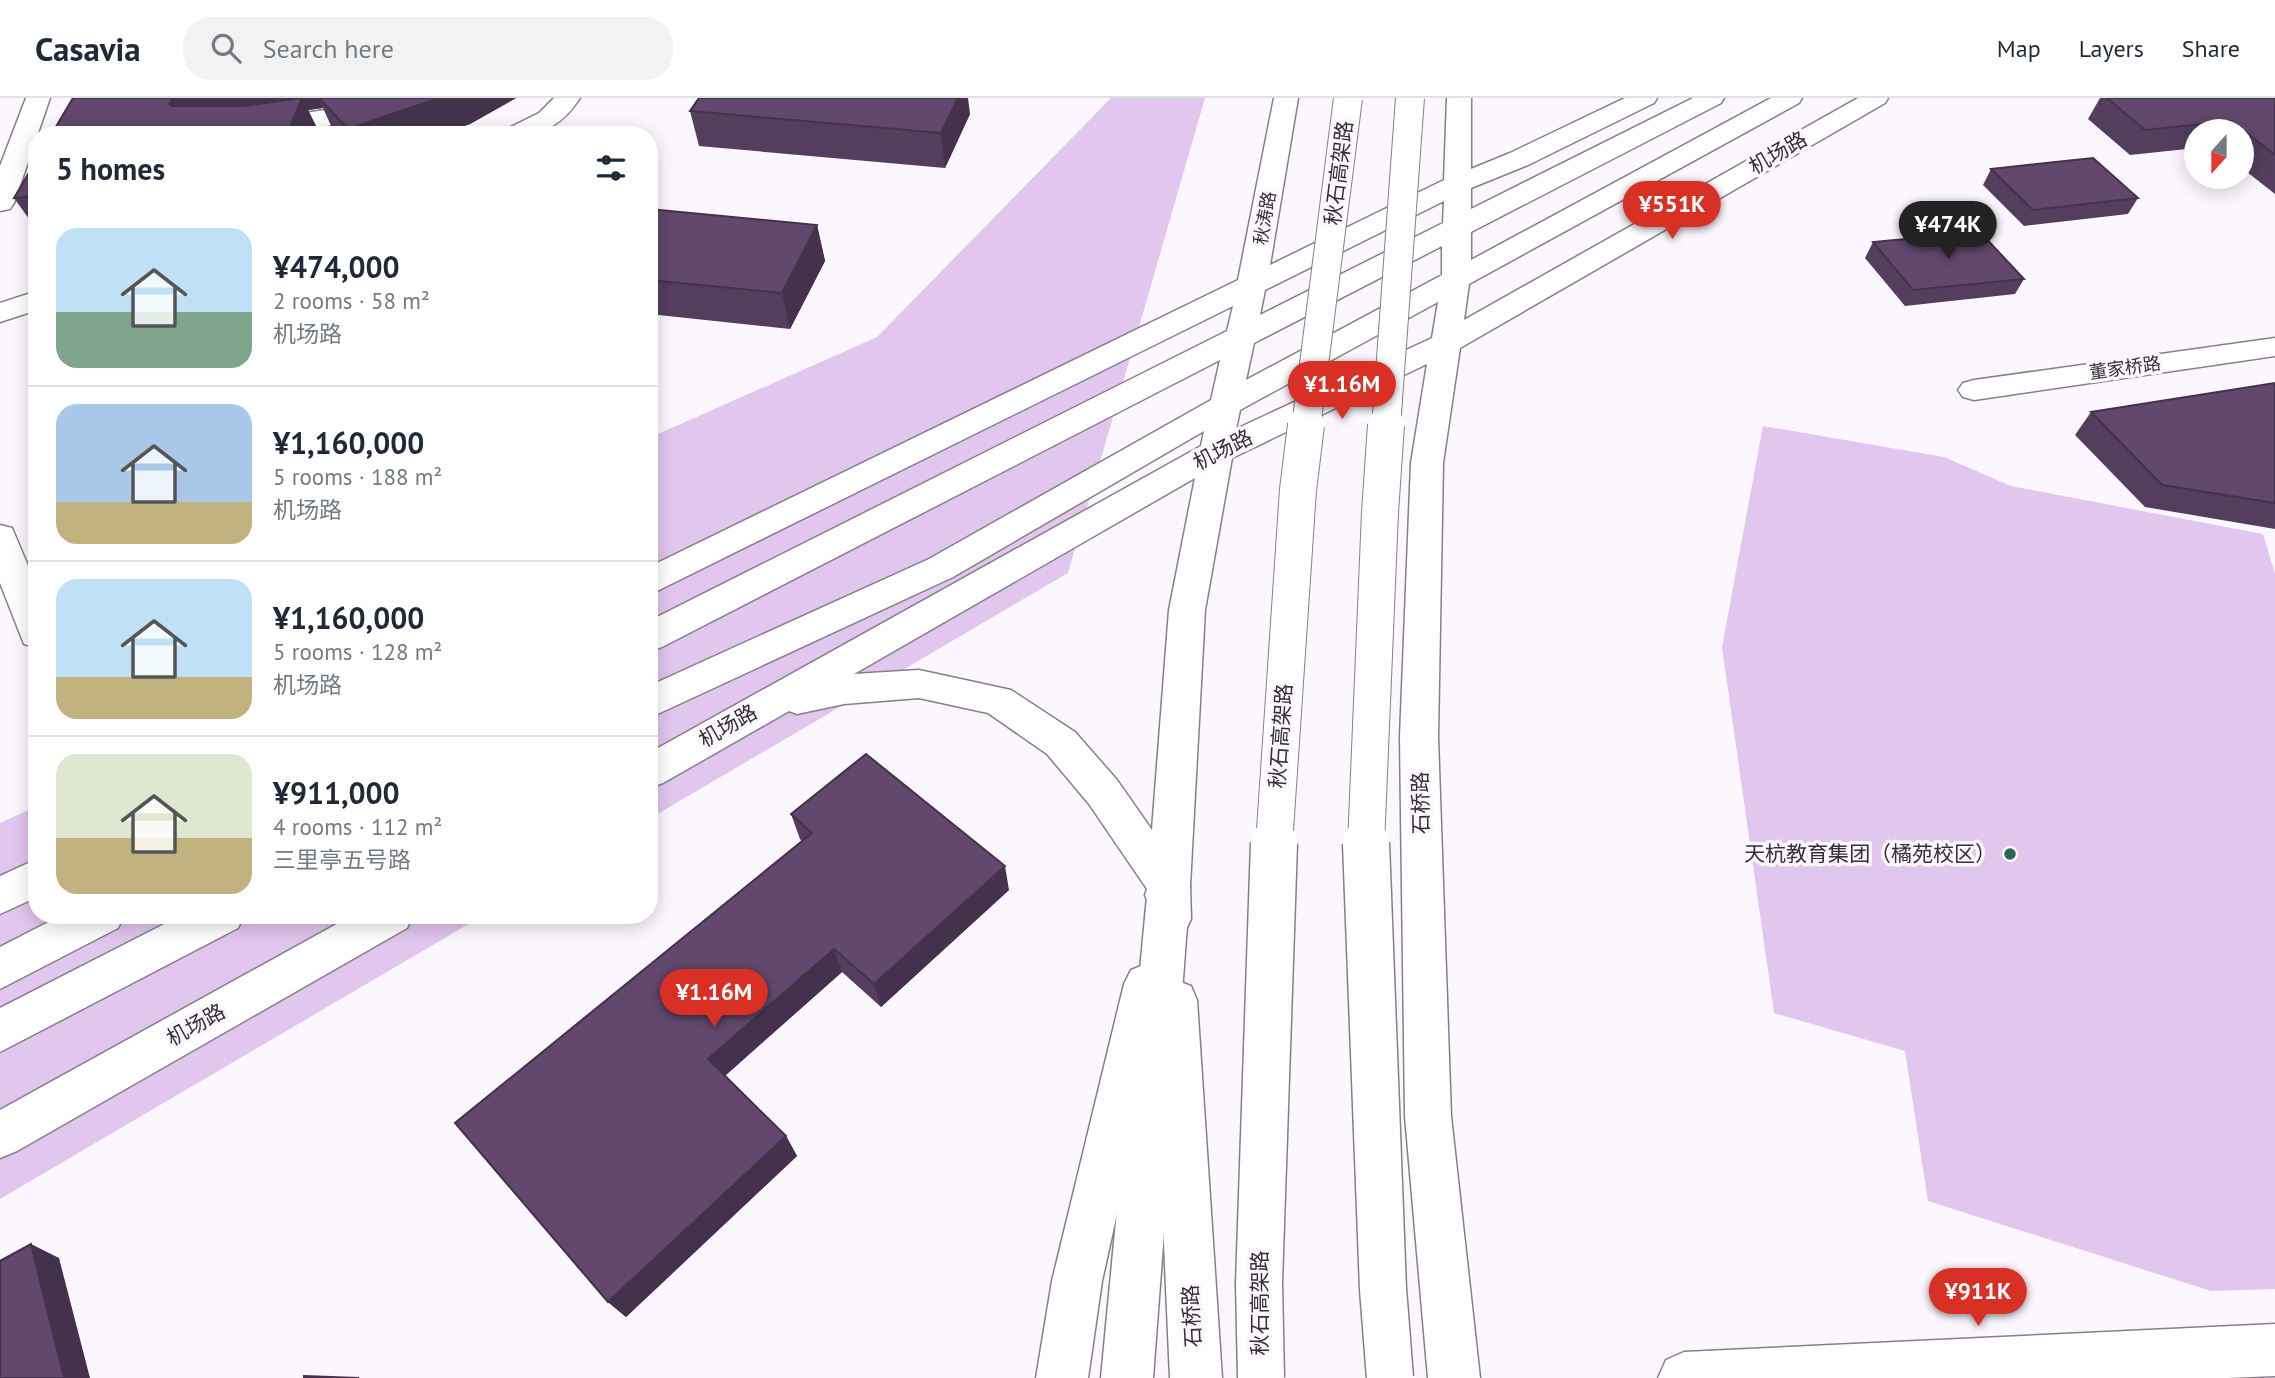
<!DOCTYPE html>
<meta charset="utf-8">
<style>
body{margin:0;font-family:"PT Sans","Noto Sans SC",sans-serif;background:#f2f2f3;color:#1f2937;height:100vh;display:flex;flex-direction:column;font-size:26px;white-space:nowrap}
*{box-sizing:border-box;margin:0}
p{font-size:23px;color:#747a83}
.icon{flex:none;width:38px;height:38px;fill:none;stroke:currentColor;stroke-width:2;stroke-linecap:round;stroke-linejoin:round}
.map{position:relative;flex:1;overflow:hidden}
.drawer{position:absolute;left:28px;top:28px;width:630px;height:798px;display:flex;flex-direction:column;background:#fff;border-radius:28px;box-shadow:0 4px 18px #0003}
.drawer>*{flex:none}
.needle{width:46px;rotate:201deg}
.fabs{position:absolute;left:2184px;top:21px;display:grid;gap:14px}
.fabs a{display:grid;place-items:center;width:70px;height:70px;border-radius:50%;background:#fff;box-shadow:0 4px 18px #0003;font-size:35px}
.price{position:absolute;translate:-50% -60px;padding:0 16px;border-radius:24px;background:#d93025;color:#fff;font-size:23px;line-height:46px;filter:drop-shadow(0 2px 4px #0008)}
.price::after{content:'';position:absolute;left:50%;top:42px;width:21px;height:16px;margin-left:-10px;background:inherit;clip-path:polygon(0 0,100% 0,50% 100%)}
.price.selected{background:#222;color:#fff}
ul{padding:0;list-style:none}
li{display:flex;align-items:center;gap:21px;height:175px;padding:0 28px}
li+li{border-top:2px solid #e0e1e3}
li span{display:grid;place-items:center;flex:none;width:196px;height:140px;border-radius:21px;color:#555}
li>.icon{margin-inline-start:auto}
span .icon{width:84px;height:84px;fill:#fffc;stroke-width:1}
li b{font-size:30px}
h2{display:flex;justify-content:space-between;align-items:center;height:84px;padding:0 28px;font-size:30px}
header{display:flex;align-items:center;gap:42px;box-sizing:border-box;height:98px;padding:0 35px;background:#fff;border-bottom:2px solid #e0e1e3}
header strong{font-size:33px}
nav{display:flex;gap:38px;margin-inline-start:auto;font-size:24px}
.search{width:490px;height:63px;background:#f2f2f3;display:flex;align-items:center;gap:18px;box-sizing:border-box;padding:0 24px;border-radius:28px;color:#747a83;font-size:26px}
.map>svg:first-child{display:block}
.green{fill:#e1c6ed}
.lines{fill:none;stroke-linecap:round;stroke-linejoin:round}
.minor-casing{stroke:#867f89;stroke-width:3}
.major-casing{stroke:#867f89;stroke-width:3}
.highway-casing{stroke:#867f89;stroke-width:3}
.minor{fill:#fff;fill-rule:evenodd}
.major{fill:#fff;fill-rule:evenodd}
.highway{fill:#fff;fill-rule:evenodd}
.highway-bridge-far2-casing{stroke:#867f89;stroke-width:30;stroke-linecap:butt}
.highway-bridge-far1-casing{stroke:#867f89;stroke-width:38;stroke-linecap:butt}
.highway-bridge-casing{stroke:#867f89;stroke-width:49;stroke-linecap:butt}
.highway-bridge-far2{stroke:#fff;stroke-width:28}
.highway-bridge-far1{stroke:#fff;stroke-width:36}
.highway-bridge{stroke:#fff;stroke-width:46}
.wall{fill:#533e5d}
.shaded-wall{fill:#44324c}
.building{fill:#61486c;stroke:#44324c;stroke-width:2}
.poi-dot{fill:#266959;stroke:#fcf7fe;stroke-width:2.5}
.labels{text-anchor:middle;stroke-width:7;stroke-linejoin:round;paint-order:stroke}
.far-street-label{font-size:18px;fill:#333034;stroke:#fcf7fe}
.street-label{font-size:21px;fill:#333034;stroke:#fcf7fe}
.poi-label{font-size:21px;fill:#333034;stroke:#fcf7fe;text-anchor:end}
</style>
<header>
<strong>Casavia</strong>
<div class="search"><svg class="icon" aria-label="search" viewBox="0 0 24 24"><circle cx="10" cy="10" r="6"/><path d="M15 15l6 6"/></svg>Search here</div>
<nav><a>Map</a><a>Layers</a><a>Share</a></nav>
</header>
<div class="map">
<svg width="2275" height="1280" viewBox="0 0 2275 1280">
<rect width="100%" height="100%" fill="#fcf7fe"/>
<!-- green -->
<path class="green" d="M 1111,0 L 1205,0 L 1068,475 L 649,721 L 649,340 L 877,239 Z
M 1763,328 L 1944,359 L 2011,388 L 2263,436 L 2275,476 L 2275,1191 L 2211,1193 L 1928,1103 L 1905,953 L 1774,915 L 1722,549 Z
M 37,708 L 37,817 L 484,817 L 0,1101 L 0,725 Z"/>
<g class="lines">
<!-- minor casing -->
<g class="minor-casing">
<path id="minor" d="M 26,0 L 50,0 L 14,105 L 10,111 L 0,113 L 0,68 Z
M 380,0 L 423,0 L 420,5 L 333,27 L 260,37 L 190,37 L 194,32 L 203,29 L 333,11 Z
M 554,0 L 580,0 C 558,33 539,37 501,37 L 505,32 L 539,15 Z
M 37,193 L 37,212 L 0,224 L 0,205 Z
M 2275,240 L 2275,258 L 1974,302 L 1963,299 L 1958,292 L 1963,285 L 1974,282 Z
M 0,427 L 12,430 L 37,489 L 37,550 L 24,546 L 0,485 Z
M 2275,1226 L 2275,1278 L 2227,1280 L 1658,1280 L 1666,1262 L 1684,1254 Z"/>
</g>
<!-- major casing -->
<g class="major-casing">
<path id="major" d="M 1274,0 L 1298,0 L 1270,167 L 1444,82 L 1447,0 L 1471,0 L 1471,71 L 1510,55 L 1625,0 L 1657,0 L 1654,5 L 1528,67 L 1471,90 L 1471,111 L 1693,0 L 1724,0 L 1721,5 L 1471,134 L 1471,162 L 1771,0 L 1802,0 L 1799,5 L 1469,186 L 1464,222 L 1858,0 L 1888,0 L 1885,5 L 1460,250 L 1443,365 L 1438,639 L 1451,1018 L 1480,1280 L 1428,1280 L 1405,1018 L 1400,639 L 1411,365 L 1427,266 L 1232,360 L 1205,512 L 1190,788 L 1191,821 L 1185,834 L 1170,840 L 1155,834 C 1149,822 1151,809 1145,797 L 1147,791 L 1089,706 L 1047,656 L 988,615 L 919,600 L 844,606 L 797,616 L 789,613 L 663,685 L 649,690 L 649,655 L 1201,348 L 1204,333 L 953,479 L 649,620 L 649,588 L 929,461 L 1211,302 L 1220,262 L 662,549 L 649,553 L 649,523 L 1227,233 L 1233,208 L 649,497 L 649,469 L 1238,182 ZM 1444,103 L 1443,125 L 1260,217 L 1265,192 ZM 1442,148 L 1442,177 L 1246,282 L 1254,245 ZM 1438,204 L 1432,240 L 1236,331 L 1240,312 ZM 1195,380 L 1169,512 L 1152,732 L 1117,682 L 1075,634 L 1011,592 L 919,572 L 854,576 Z
M 37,761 L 37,799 L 0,816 L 0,778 Z
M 62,817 L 124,817 L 118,830 L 0,891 L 0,849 Z
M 182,817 L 244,817 L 238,830 L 0,954 L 0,910 Z
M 353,817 L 413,817 L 407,830 L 17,1053 L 0,1060 L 0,1012 Z
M 1146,866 L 1161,872 L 1167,885 L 1175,882 L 1191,888 L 1197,902 L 1222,1280 L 1170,1280 L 1155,944 L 1102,1183 L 1088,1280 L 1036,1280 L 1052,1183 L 1124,886 L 1131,872 Z"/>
</g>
<!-- highway casing -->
<g class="highway-casing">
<path id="highway" d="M 1169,770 L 1184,775 L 1190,788 L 1153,1280 L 1101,1280 L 1148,788 L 1154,775 Z"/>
</g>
<!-- minor -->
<use href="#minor" class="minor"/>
<!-- major -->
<use href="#major" class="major"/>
<!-- highway -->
<use href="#highway" class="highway"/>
<!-- highway-bridge-far2 casing -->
<g class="highway-bridge-far2-casing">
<path id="highway-bridge-far2" d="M 1306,329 L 1348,0
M 1386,329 L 1410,0"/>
</g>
<!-- highway-bridge-far1 casing -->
<g class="highway-bridge-far1-casing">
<path id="highway-bridge-far1" d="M 1274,747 L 1298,392 L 1306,327
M 1366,747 L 1380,414 L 1386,327"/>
</g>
<!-- highway-bridge casing -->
<g class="highway-bridge-casing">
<path id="highway-bridge" d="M 1366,745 L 1383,1191 L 1390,1280
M 1261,1280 L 1259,1185 L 1274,745"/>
</g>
<!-- highway-bridge-far2 -->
<use href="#highway-bridge-far2" class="highway-bridge-far2"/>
<!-- highway-bridge-far1 -->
<use href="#highway-bridge-far1" class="highway-bridge-far1"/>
<!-- highway-bridge -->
<use href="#highway-bridge" class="highway-bridge"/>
</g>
<!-- wall -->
<path class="wall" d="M 73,0 L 516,0 L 470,26 L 438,37 L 339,37 L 332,30 L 323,10 L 308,12 L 318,32 Z
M 2100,0 L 2275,0 L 2275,96 L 2242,70 L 2242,33 L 2196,33 L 2196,50 L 2130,57 L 2088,21 Z
M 690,13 L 970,16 L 945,70 L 699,48 Z
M 37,61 L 37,132 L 14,100 Z
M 1991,71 L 2138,100 L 2128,116 L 2024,128 L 1983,87 Z
M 649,111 L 817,127 L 825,163 L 790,231 L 649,216 Z
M 1873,144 L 2024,181 L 2015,196 L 1905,208 L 1865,160 Z
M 2275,285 L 2275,431 L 2145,409 L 2075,337 L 2091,314 Z
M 791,716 L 1009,792 L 881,909 L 842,874 L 725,978 L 786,1038 L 797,1058 L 626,1219 L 608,1204 L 802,743 L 800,741 Z"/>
<!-- shaded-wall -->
<path class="shaded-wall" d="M 173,0 L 318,0 L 323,10 L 308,12 L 318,32 L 316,37 L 287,37 L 193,30 L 169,6 Z
M 439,0 L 516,0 L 470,26 L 438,37 L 350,37 L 348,31 Z
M 958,0 L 968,0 L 970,16 L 945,70 L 941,35 Z
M 817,127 L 825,163 L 790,231 L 782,195 Z
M 1005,768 L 1009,792 L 881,909 L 874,886 Z
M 834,851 L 842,874 L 720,982 L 708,961 Z
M 786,1038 L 797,1058 L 626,1219 L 608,1204 Z
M 31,1146 L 59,1160 L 90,1280 L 64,1280 Z"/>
<!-- building -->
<path class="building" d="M 73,0 L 173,0 L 169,6 L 172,8 L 243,8 L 302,0 L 287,37 L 51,37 Z
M 319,0 L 439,0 L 348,31 Z
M 699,0 L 958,0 L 941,35 L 690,13 Z
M 2107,0 L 2275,0 L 2275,57 L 2231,23 L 2145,32 Z
M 2093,60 L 2138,100 L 2033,112 L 1991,71 Z
M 37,61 L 37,98 L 14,100 Z
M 649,111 L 817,127 L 782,195 L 649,182 Z
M 1980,134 L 2024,181 L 1913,192 L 1873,144 Z
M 2275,285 L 2275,405 L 2162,387 L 2091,314 Z
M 866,656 L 1005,768 L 874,886 L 834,851 L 708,961 L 786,1038 L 608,1204 L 455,1025 L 812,735 L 791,716 Z
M 31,1146 L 64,1280 L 0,1280 L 0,1163 Z
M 304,1278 L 359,1280 L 304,1280 Z"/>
<!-- markers -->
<circle class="poi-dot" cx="2010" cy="756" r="7"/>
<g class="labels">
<!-- far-street labels -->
<g class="far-street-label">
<text transform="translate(1265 120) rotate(-80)" y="6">秋涛路</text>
<text transform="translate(2125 270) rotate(-8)" y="6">董家桥路</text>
</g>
<!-- street labels -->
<g class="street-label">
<text transform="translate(1778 55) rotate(-30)" y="7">机场路</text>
<text transform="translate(1339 75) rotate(-83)" y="7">秋石高架路</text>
<text transform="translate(1223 352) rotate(-27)" y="7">机场路</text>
<text transform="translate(728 628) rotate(-30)" y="7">机场路</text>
<text transform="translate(1281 638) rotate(-86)" y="7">秋石高架路</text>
<text transform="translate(1421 705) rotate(-91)" y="7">石桥路</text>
<text transform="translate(196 927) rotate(-29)" y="7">机场路</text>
<text transform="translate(1260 1205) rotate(-90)" y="7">秋石高架路</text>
<text transform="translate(1192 1218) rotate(-93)" y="7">石桥路</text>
</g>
<!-- poi labels -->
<g class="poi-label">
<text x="1996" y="763">天杭教育集团（橘苑校区）</text>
</g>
</g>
</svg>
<div class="fabs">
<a><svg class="needle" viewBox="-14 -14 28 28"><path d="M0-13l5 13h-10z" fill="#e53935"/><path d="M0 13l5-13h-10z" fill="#747a83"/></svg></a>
</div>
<b class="price" style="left:1672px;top:143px">¥551K</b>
<b class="price selected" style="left:1948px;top:163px">¥474K</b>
<b class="price" style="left:1342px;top:323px">¥1.16M</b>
<b class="price" style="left:714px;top:931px">¥1.16M</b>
<b class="price" style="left:1978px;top:1230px">¥911K</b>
<section class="drawer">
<h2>5 homes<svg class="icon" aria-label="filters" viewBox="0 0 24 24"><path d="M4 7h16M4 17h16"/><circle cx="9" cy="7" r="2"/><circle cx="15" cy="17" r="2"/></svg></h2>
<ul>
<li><span style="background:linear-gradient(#bfe0f5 60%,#7fa58c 0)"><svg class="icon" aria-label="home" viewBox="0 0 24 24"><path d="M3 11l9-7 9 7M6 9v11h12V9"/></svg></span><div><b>¥474,000</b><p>2 rooms · 58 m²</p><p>机场路</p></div></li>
<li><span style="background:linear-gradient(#a9c7e8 70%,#c2b280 0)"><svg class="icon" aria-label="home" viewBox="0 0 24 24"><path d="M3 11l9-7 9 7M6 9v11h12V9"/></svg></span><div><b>¥1,160,000</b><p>5 rooms · 188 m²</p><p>机场路</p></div></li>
<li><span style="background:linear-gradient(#bfe0f5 70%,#c2b280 0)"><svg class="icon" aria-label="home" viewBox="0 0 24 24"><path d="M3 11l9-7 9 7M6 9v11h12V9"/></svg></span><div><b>¥1,160,000</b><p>5 rooms · 128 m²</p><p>机场路</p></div></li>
<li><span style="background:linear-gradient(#dfe7d0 60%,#c2b280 0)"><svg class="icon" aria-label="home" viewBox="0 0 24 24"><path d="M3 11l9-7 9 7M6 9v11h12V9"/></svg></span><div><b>¥911,000</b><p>4 rooms · 112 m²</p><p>三里亭五号路</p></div></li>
</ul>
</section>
</div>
